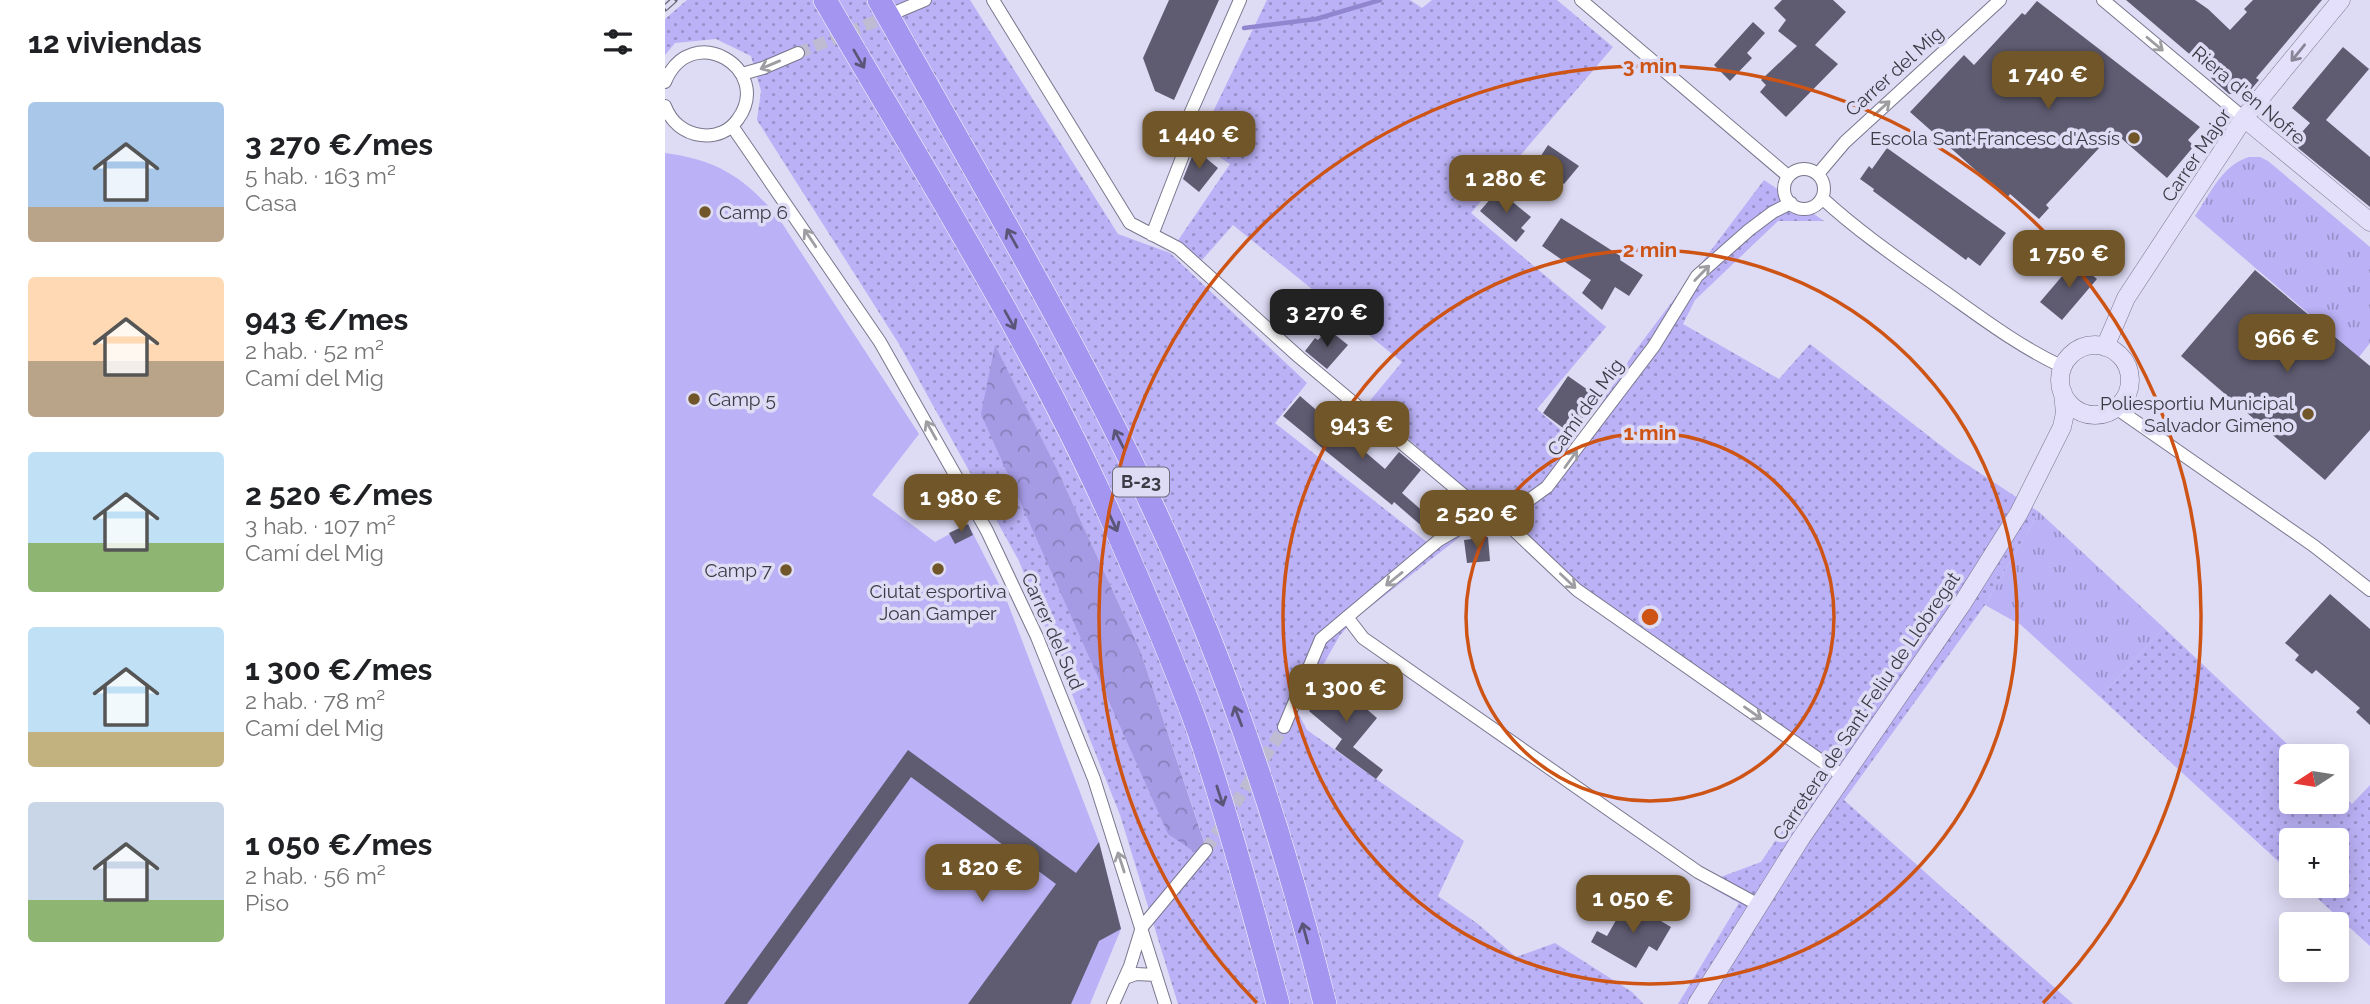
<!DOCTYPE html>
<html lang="es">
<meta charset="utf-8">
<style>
body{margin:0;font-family:Raleway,sans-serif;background:#f2f2f2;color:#202124;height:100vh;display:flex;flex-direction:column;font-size:26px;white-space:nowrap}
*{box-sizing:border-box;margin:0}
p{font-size:23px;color:#757577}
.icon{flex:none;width:38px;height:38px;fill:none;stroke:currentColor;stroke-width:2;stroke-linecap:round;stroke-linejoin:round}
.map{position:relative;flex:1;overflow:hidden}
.sheet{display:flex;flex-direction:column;background:#fff;width:665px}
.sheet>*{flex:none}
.needle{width:46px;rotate:258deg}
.buttons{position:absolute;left:1614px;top:744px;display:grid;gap:14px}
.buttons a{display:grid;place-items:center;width:70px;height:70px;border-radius:7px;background:#fff;box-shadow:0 4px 18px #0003;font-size:35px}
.price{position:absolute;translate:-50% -60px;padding:0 16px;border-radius:14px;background:#705628;color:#fff;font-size:23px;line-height:46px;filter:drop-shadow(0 2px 4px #0008)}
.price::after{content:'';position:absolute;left:50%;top:42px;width:21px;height:16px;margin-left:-10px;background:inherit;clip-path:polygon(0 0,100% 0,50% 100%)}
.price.selected{background:#222;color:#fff}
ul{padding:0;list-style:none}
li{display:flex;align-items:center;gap:21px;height:175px;padding:0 28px}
li span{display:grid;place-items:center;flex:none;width:196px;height:140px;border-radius:7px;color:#555}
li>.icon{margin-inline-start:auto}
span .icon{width:84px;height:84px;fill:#fffc;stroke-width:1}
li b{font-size:30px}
h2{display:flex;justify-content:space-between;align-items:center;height:84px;padding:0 28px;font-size:30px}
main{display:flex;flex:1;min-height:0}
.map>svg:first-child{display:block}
.grass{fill:url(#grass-dots);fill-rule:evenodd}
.forest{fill:url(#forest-crowns)}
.park{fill:url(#park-tufts)}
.pitch{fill:#bab1f6}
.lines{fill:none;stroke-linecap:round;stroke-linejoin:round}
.stream{stroke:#9085ce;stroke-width:4.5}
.building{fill:#5f5c72}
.street-tunnel{stroke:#bebbd2;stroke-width:12;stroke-dasharray:12 6;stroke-linecap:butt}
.street-casing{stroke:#79778d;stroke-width:14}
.secondary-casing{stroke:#79778d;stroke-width:19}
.highway-casing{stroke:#fff;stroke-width:24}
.street{stroke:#fff;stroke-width:12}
.secondary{stroke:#e4dffa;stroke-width:18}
.highway{stroke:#a495f0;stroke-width:23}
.rail-casing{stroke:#656472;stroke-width:7}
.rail{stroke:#dedbf5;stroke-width:4.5;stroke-dasharray:13;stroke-linecap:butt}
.oneway{stroke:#9e9da2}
.oneway2{stroke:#888596}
.oneway3{stroke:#5b5678}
.ring{fill:none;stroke:#ce5415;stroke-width:3.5}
.poi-dot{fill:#705628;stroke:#dedbf5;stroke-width:2.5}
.labels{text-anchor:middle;stroke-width:7;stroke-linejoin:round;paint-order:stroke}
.shield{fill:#dedbf5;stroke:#6d6b7a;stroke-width:2}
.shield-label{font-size:18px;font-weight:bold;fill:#3c3b45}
.street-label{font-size:19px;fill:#3c3b45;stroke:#dedbf5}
.poi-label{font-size:19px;fill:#3c3b45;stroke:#dedbf5;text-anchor:end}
.centre{fill:#ce5415;stroke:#dedbf5;stroke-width:3.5}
.ring-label{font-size:21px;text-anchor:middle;font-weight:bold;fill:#ce5415;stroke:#dedbf5;stroke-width:7;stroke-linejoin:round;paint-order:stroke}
</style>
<main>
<section class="sheet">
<h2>12 viviendas<svg class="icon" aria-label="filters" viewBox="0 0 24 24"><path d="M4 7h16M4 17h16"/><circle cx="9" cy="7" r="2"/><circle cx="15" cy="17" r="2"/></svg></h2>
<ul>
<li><span style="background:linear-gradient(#a9c7e8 75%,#b9a48a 0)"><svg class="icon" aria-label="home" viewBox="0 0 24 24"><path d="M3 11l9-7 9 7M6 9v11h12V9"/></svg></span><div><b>3 270 €/mes</b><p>5 hab. · 163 m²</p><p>Casa</p></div></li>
<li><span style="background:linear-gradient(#ffd9b3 60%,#b9a48a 0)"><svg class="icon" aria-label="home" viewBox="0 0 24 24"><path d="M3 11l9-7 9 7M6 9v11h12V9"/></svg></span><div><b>943 €/mes</b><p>2 hab. · 52 m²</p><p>Camí del Mig</p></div></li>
<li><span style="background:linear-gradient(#bfe0f5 65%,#8fb573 0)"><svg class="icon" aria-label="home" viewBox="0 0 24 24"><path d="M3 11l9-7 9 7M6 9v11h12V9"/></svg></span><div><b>2 520 €/mes</b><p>3 hab. · 107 m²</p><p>Camí del Mig</p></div></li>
<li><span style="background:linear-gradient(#bfe0f5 75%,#c2b280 0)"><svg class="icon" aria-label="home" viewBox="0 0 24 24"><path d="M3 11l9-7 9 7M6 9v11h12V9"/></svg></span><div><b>1 300 €/mes</b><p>2 hab. · 78 m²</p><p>Camí del Mig</p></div></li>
<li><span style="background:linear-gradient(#c9d6e8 70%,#8fb573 0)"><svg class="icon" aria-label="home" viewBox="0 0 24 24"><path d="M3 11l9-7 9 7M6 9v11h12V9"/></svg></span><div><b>1 050 €/mes</b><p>2 hab. · 56 m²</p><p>Piso</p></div></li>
</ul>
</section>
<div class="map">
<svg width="1705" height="1004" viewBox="0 0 1705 1004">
<defs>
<pattern id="grass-dots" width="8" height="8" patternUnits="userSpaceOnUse" patternTransform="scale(1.75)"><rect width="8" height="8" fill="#bab1f6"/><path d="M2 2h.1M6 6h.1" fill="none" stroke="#9891c9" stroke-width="1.8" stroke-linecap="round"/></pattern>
<pattern id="forest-crowns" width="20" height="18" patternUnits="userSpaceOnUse" patternTransform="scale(1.75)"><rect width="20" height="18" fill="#a59ae4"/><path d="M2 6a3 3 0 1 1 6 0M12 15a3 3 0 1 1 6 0" fill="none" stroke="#887fbb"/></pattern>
<pattern id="park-tufts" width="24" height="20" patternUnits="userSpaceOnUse" patternTransform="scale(1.75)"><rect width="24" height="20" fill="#bab1f6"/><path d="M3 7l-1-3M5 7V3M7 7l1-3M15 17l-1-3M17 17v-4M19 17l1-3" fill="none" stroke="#9891c9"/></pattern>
</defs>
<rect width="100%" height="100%" fill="#dedbf5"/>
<!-- grass -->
<path class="grass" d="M 22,0 L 305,0 L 453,234 L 505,253 L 642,383 L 610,423 L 763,543 L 820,507 L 703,403 L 737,362 L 568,225 L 537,260 L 512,242 L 565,164 L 533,143 L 602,0 L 745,0 L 757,8 L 767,0 L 892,0 L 948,47 L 806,213 L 941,327 L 872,409 L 911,443 L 970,351 L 1099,180 L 1159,221 L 1113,221 L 1030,300 L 1018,324 L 1114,379 L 1145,344 L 1292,458 L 1374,512 L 1320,605 L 1179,800 L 1408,1004 L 1013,1004 L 1074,903 L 1047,888 L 1053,878 L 1096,862 L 1160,768 L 906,589 L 840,526 L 809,526 L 692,617 L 675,635 L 632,711 L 642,730 L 799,841 L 773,896 L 813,924 L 851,957 L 890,943 L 967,992 L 979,1004 L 513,1004 L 455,815 L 354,561 L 234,344 L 92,120 L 96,91 L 86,56 L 51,39 L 10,43 L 0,55 L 0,19 ZM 330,346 L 392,469 L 475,650 L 546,862 Z
M 1499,628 L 1635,756 L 1626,756 L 1626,802 L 1671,802 L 1671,790 L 1687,804 L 1705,785 L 1705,946 L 1639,886 L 1671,886 L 1671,840 L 1626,840 L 1626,873 L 1435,697 Z"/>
<!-- forest -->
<path class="forest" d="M 330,345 L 392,469 L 475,650 L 546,863 L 503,834 L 316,414 Z"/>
<!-- park -->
<path class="park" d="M 1584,157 L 1595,157 L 1603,161 L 1705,247 L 1705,343 L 1694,357 L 1530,216 C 1545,194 1557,165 1584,157 Z
M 1374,512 L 1499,628 L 1435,697 L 1356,625 L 1320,605 Z"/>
<!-- pitch -->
<path class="pitch" d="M 0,153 C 52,160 79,177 113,217 L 254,434 L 207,495 L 270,542 L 303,524 L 340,596 L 434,842 L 456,929 L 425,1004 L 0,1004 Z"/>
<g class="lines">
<!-- stream -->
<path class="stream" d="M 579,28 L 651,19 L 715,0"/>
</g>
<!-- building -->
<path class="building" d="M 504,0 L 554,0 L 509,100 L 490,91 L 478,58 Z
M 1117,0 L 1168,0 L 1181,12 L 1150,45 L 1173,64 L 1121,117 L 1095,92 L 1101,85 L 1096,80 L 1132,46 L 1113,31 L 1121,20 L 1109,8 Z
M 1461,0 L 1530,0 L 1543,9 L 1565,30 L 1582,12 L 1579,9 L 1588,0 L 1657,0 L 1591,78 L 1594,80 L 1583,93 L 1564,94 L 1546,78 L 1549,75 Z
M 1372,1 L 1535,127 L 1523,140 L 1529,146 L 1502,178 L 1449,132 L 1381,205 L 1384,208 L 1374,219 L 1345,194 L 1342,198 L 1245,112 L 1299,55 L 1309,65 L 1357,13 L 1360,15 Z
M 1088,22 L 1100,33 L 1082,53 L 1087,58 L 1065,81 L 1049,65 Z
M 1678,47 L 1704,69 L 1661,120 L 1705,157 L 1705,207 L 1633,148 L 1635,145 L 1630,140 L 1645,123 L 1627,108 Z
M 883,145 L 914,166 L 899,184 L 870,165 Z
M 1222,148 L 1341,233 L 1315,266 L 1303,257 L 1301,260 L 1208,191 L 1209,189 L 1195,179 L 1204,166 L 1207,169 Z
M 530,149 L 553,168 L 534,192 L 518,179 Z
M 833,190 L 866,217 L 856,228 L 860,231 L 851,242 L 815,211 Z
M 896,218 L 957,257 L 955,260 L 978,275 L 964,296 L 950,287 L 937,310 L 917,293 L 926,280 L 877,246 Z
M 1410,261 L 1432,279 L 1397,320 L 1375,302 Z
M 1590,270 L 1705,366 L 1705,430 L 1660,480 L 1516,356 Z
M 663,329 L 683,345 L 662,369 L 640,351 L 650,338 L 653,340 Z
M 903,376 L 933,397 L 906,434 L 878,413 Z
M 635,396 L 720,469 L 734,452 L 756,470 L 737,493 L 777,528 L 767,535 L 729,502 L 727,505 L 618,416 Z
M 303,524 L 308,535 L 290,544 L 284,533 Z
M 823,537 L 825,561 L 802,563 L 799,540 Z
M 1665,594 L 1705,629 L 1705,725 L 1691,712 L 1695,708 L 1651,670 L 1647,674 L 1630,660 L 1634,655 L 1620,643 Z
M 668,680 L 712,718 L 688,747 L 718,770 L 711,779 L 670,749 L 677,739 L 644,711 Z
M 243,750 L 411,873 L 434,842 L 456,929 L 434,941 L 406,1004 L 303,1004 L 391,884 L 246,777 L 82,1004 L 59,1004 Z
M 962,901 L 1006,927 L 992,951 L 984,946 L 971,968 L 926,942 L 932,931 L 942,936 Z"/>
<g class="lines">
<!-- street-tunnel -->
<path class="street-tunnel" d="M 133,53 L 226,15
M 541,850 L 619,727"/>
<!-- street casing -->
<g class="street-casing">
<path id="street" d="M 328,0 L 465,223 L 513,248 L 634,357 L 826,518
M 916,0 L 1123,176
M 1438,0 L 1579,118
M 229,13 L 260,0
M 77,74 L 98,68 L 133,53
M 0,82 C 26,19 109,69 73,119 C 65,131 51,137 36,135 C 19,133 6,122 0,106
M 67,126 L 215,342 L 322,531 L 372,637 L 429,779 L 500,1004
M1119 189a20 20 0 1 1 40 0a20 20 0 1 1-40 0Z
M 1153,174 L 1180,142 L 1335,0
M 1157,198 C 1195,233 1238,262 1280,292 C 1318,319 1355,347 1398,367
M 487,235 L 518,155 L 515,137 L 575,0
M 1451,408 L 1649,546 L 1705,590
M 835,517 L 912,590 L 1178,776
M 682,617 L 698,638 L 1033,872 L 1092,904
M 619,727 L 656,639 L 774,540 L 805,522 L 835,517 L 849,511 L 882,487 L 989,346 L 1032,276 L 1084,230 L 1108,212 L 1126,203
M 460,978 L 471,974 L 491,975
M 448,1004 L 465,966 L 477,927 L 541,850"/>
</g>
<!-- secondary casing -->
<g class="secondary-casing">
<path id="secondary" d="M 1579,118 L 1705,222
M1395 380a35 35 0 1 1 70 0a35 35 0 1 1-70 0Z
M 1440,347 L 1461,298 L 1579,118 L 1676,0
M 1032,1004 L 1136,838 L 1297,604 L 1354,513 L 1397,427 L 1400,413 L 1398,393"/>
</g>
<!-- highway casing -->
<g class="highway-casing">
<path id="highway" d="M 160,0 C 261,174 370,346 452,531 C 481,597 510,664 534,732 C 564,821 589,913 613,1004
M 214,0 C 303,159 397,317 476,482 C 556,648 616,825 660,1004"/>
</g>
<!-- street -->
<use href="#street" class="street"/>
<!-- secondary -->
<use href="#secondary" class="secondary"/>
<!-- highway -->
<use href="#highway" class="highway"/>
<!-- rail casing -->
<g class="rail-casing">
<path id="rail" d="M 0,8 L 9,0"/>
</g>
<!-- rail -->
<use href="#rail" class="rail"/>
</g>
<!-- one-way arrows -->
<defs><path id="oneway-shaft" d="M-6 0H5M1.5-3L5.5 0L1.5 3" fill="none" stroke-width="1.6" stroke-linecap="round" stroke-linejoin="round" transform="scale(1.75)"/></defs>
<g class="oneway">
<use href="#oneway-shaft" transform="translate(1490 44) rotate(40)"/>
<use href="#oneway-shaft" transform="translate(105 65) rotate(157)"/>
<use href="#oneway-shaft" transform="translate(1217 108) rotate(-42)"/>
<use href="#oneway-shaft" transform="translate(145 238) rotate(-124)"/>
<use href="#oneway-shaft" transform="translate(1037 273) rotate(-46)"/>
<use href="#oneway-shaft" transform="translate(266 430) rotate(-119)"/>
<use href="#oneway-shaft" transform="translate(906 459) rotate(-54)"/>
<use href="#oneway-shaft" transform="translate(729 579) rotate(141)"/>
<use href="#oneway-shaft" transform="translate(903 581) rotate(43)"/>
<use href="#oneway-shaft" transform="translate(1088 713) rotate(35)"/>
<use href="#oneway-shaft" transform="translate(456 862) rotate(-108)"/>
</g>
<use class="oneway2" href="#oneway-shaft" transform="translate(1633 53) rotate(129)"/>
<g class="oneway3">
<use href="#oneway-shaft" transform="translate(194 59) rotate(60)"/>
<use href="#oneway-shaft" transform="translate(347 238) rotate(-119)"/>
<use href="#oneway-shaft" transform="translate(345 320) rotate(61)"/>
<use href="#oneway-shaft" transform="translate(454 439) rotate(-117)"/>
<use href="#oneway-shaft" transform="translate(448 522) rotate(65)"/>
<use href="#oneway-shaft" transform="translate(573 716) rotate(-111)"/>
<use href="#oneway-shaft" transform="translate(555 796) rotate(72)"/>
<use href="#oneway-shaft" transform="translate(640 933) rotate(-105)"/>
</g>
<!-- distance rings -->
<g class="ring">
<circle cx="985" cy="617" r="184"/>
<circle cx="985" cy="617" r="367"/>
<path d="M592 1003A551 551 0 1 1 1378 1003"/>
</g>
<!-- markers -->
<g class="poi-dot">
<circle cx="1469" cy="138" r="7"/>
<circle cx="40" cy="212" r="7"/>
<circle cx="29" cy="399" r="7"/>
<circle cx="1643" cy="414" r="7"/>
<circle cx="273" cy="569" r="7"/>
<circle cx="121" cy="570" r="7"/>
</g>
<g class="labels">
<!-- shield labels -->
<rect class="shield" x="448" y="467.5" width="56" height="29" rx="5"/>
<g class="shield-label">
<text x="476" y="488">B-23</text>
</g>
<!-- street labels -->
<g class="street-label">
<text transform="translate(1229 71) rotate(-42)" y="7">Carrer del Mig</text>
<text transform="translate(1584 95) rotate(40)" y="7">Riera d'en Nofre</text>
<text transform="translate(1531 155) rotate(-56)" y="7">Carrer Major</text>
<text transform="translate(920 407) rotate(-54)" y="7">Camí del Mig</text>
<text transform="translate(388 631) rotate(66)" y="7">Carrer del Sud</text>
<text transform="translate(1201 706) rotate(-56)" y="7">Carretera de Sant Feliu de Llobregat</text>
</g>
<!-- poi labels -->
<g class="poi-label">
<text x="1455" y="145">Escola Sant Francesc d'Assís</text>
<text x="54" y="219" text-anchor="start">Camp 6</text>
<text x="43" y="406" text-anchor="start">Camp 5</text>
<text x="1629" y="410">Poliesportiu Municipal<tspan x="1629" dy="22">Salvador Gimeno</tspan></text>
<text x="107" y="577">Camp 7</text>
<text x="273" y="598" text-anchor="middle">Ciutat esportiva<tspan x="273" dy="22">Joan Gamper</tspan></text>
</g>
</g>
<circle cx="985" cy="617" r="10" class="centre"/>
<g class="ring-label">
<text x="985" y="73">3 min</text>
<text x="985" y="257">2 min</text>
<text x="985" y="440">1 min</text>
</g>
</svg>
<div class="buttons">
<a><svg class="needle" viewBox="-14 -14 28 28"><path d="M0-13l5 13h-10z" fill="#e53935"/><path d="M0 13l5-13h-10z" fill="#757577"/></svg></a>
<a>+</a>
<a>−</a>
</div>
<b class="price" style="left:1383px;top:111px">1 740 €</b>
<b class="price" style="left:534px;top:171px">1 440 €</b>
<b class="price" style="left:841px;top:215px">1 280 €</b>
<b class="price" style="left:1404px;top:290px">1 750 €</b>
<b class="price selected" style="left:662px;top:349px">3 270 €</b>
<b class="price" style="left:1622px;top:374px">966 €</b>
<b class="price" style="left:697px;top:461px">943 €</b>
<b class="price" style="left:296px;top:534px">1 980 €</b>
<b class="price" style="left:812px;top:550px">2 520 €</b>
<b class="price" style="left:681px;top:724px">1 300 €</b>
<b class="price" style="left:317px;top:904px">1 820 €</b>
<b class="price" style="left:968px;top:935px">1 050 €</b>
</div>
</main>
